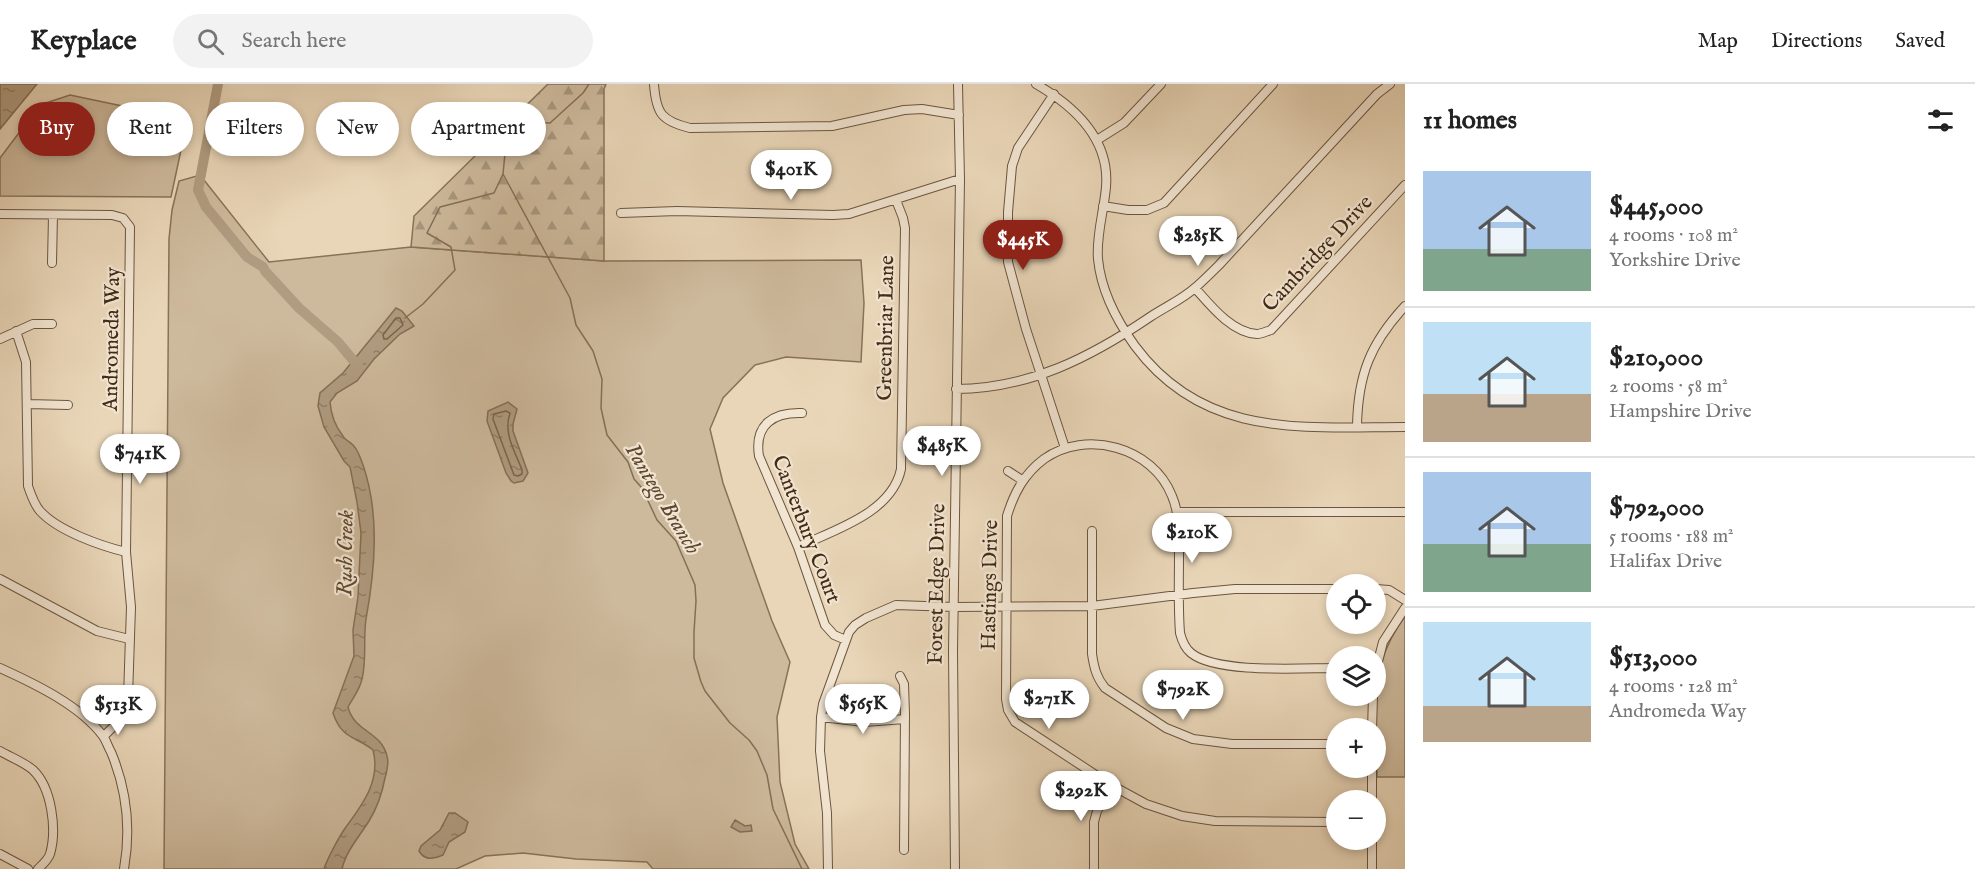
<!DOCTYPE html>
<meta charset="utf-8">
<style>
body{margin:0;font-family:"IM FELL English",serif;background:#f2f2f2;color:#222;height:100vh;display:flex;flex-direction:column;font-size:22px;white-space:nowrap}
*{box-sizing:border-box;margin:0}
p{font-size:20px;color:#767676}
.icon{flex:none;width:33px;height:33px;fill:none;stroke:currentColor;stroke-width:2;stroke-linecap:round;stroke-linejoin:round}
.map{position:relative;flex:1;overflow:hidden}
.side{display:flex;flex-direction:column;background:#fff;width:570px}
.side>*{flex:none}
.banner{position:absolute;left:18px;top:18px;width:570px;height:54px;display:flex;gap:12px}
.tools{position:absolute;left:1326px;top:490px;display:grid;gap:12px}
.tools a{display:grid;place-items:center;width:60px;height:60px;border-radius:50%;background:#fff;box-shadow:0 3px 9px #0003;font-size:30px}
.price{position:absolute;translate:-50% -51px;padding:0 14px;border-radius:21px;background:#fff;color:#222;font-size:20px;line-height:39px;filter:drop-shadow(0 2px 3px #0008)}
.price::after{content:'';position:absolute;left:50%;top:36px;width:18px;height:14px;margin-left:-9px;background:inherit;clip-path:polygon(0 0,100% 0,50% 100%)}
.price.active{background:#8f2418;color:#fff}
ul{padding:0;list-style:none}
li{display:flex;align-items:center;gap:18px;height:150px;padding:0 18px}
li+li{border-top:2px solid #e0e0e0}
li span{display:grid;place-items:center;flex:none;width:168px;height:120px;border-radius:0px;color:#555}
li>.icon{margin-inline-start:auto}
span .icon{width:72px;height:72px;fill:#fffc;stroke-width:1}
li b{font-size:26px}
h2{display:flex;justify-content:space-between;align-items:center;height:72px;padding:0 18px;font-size:26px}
.pill{padding:0 21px;border-radius:27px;background:#fff;box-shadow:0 3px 9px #0003;font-size:21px;line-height:54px}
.pill.active{background:#8f2418;color:#fff}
header{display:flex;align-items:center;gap:36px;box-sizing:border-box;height:84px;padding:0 30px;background:#fff;border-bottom:2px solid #e0e0e0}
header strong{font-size:28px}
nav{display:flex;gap:33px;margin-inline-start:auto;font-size:21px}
.search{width:420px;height:54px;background:#f2f2f2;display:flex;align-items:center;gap:15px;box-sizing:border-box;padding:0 21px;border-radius:33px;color:#767676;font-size:22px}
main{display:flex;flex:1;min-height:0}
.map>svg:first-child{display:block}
.green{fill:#cdb99c;stroke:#887258;stroke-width:1.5}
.forest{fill:url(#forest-firs);stroke:#887258;stroke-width:1.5}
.water{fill:url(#water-ripples);stroke:#846f56;stroke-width:1.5}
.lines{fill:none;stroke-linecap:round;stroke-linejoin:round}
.shore{stroke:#79644b;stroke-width:1.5}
.stream{stroke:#846f56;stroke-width:1.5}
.river{stroke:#b09c81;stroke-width:10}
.minor-casing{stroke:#6c563e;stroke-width:10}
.minor{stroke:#f1e4d1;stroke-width:8}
.labels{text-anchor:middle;stroke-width:4.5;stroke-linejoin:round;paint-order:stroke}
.street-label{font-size:21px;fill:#422b15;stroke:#f1e4d1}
.water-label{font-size:22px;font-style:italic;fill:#5e4730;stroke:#f1e4d1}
</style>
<header>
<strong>Keyplace</strong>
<div class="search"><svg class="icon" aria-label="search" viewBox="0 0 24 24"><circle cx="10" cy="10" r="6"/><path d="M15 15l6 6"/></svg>Search here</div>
<nav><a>Map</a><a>Directions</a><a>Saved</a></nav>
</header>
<main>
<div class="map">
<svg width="1405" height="785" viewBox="0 0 1405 785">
<defs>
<pattern id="forest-firs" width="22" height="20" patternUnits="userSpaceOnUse" patternTransform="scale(1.5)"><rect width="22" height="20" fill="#cdb99c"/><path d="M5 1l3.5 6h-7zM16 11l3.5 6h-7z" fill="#a8977e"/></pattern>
<pattern id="water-ripples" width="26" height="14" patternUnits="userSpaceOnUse" patternTransform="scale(1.5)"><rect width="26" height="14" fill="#b09c81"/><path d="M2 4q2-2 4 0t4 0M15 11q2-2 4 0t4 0" fill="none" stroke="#917f68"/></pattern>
</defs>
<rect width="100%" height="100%" fill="#e9d6b8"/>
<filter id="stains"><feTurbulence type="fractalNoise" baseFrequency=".00333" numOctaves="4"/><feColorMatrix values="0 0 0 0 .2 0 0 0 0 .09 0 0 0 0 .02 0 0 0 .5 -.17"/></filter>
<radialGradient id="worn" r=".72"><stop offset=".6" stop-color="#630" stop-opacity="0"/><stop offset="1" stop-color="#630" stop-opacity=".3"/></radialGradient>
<!-- green -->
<path class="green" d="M 70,11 L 165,31 L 184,52 L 171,113 L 0,112 L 0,74 L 40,21 Z
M 200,91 L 269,178 L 411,163 L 604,177 L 861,176 L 864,219 L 861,278 L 786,273 L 755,281 L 723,314 L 710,345 L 723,399 L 772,537 L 790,578 L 777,633 L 780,698 L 795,760 L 809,785 L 653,785 L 647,778 L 576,775 L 523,769 L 485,772 L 456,785 L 164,785 L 169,155 L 172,126 L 179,97 Z
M 1405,532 L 1405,693 L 1377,693 C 1377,658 1372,610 1382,577 C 1387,561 1395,546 1405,532 Z"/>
<!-- forest -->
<path class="forest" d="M 548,0 L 606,0 L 604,5 L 604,177 L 411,163 L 414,132 Z"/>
<!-- water -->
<path class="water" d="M 0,0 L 37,0 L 0,45 Z
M 396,224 L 402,227 L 414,242 L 400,250 L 374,275 L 357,297 L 337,309 L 330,318 C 331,330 335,342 343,352 C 345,356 350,358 353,361 C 357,365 361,375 363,381 C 380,430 375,486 366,535 C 363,555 367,575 362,595 C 360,605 353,614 348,623 C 354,648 381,647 387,672 C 389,678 387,687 385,694 C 382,710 377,724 369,737 C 359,753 346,767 342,785 L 324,785 C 327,775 340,751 346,743 C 363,720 381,696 373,666 C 356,652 342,656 333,629 L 354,572 L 353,546 L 358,513 L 361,449 L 357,418 L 350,383 L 344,377 L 324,343 L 318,322 L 320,309 L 343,289 Z
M 508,318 L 517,325 L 513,340 L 513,347 L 528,389 L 523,397 L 514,399 L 511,397 L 506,389 L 487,337 L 488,327 Z
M 449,729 L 455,729 L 468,738 L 465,748 L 449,758 L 443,771 C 433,775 425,777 419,767 L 421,762 L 440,746 Z
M 735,736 L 745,742 L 751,741 L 752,747 L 740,748 L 731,743 Z"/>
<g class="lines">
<!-- shore -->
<path class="shore" d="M 396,234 L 400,234 L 403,241 L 387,255 L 384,255 L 383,251 Z
M 506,327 L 510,329 C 503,350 515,367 522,386 L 522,390 L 518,392 L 514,391 L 493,335 L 494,330 Z"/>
<!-- stream -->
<path class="stream" d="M 503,90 L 570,214 L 576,241 L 593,267 L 602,295 L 601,324 L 607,351 L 628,378 L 634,395 L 642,404 L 657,436 L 676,457 L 695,501 L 696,517 L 694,548 L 694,574 L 701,598 L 705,607 L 730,639 L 749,656 L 757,667 L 767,691 L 773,725 L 802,785
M 405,234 L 423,220 L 455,186 L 451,163 L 427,149 L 440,123 L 494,109 L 503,90 L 507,49 L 524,38 L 550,39 L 583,9 L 589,0"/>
<!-- river -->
<path class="river" d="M 218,0 L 198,106 L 206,123 L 247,173 L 263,183 L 265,187 L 299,224 L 338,258 L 358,282 L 353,288"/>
<!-- minor casing -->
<g class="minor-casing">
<path id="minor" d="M 654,0 C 656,30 662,37 690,44 L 832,42 L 904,26 L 922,25 L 959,31
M 1036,0 C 1074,22 1110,55 1106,103 C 1104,127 1096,151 1098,175 C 1101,206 1117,237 1135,262 C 1204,355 1302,343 1405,343
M 1054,10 L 1018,64 L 1012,82 L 1008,128 L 1008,178 L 1026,245 L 1065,364
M 1097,56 L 1124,39 L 1161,0
M 1103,122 L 1128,126 L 1147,126 L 1164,119 L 1273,0
M 621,129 L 677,127 L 833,131 L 849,130 L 960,95
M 0,130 L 112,131 L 123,134 L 130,143 L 126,468 L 131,523 L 128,613 L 123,633 L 104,652
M 52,179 L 53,131
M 1195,204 C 1210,221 1232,249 1257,250 C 1261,250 1267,247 1271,246 L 1405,101
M 16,247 L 26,278 L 28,402 C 31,411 34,420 40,427 C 58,447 101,462 126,468
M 0,255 L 33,240 L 52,240
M 956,305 C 1029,305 1091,273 1150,233 C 1165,223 1183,215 1196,203 C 1204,196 1212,188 1219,181 L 1377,10 L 1390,0
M 27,320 L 68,321
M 802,329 C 774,328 754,340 759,372 L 798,463 L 825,541 L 834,551 L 846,556
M 1357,342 C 1358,291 1370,260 1405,222
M 1008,387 L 1022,396
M 1177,428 L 1405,428
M 1092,447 L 1092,570 C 1094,583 1096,593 1105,604 L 1166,644 L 1193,655 L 1232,660 L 1336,660
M 798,463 C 834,446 892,429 901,385 L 905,144 L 903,134 L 896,116
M 0,495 L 97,547 L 129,555
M 1376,505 L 1389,506 L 1405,516
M 0,584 C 33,599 80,621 103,652 C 106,656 108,663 111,668 C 127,706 131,745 124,785
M 1336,584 C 1302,584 1217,590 1191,569 C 1185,564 1182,557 1180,549 C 1178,523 1179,497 1179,471 C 1179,451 1180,431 1172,412 C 1153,363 1086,345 1044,375 C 1024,390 1014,409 1007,432 L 1006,615 L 1008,626 L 1015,638 L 1111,701 L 1146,720 L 1182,732 L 1215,737 L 1336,738
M 1376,585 L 1383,558 L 1405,524
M 900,592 L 904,600 L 905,630 L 904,766
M 821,633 L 864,638 L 905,635
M 1372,645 L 1373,612
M 0,667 C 10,673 24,678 33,686 C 52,704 57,746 50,770 C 48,776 42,781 38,785
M 1372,684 L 1372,717
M 1372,756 L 1372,785
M 0,770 L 28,785
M 828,785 L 827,729 L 820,667 L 821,633 L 823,620 L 849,548 L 855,541 L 866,534 L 896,521 L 954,523 L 1092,522 L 1193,509 L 1235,505 L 1336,505
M 955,785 L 953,567 L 960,95 L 958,0
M 1094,785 L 1094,738 L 1097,727 L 1111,701"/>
</g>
<!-- minor -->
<use href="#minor" class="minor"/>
</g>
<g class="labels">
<!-- street labels -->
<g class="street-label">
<text transform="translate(1317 169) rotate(-47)" y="7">Cambridge Drive</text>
<text transform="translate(885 244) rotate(-89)" y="7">Greenbriar Lane</text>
<text transform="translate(111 255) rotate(-89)" y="7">Andromeda Way</text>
<text transform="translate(807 445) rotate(69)" y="7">Canterbury Court</text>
<text transform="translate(936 500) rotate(-89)" y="7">Forest Edge Drive</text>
<text transform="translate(989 501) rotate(-89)" y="7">Hastings Drive</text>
</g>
<!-- water labels -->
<g class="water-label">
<text transform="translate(664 414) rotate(59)" y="8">Pantego Branch</text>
<text transform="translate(344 469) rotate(-89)" y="8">Rush Creek</text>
</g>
</g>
<rect width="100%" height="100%" filter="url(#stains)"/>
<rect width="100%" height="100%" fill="url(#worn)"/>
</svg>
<div class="tools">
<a><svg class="icon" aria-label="locate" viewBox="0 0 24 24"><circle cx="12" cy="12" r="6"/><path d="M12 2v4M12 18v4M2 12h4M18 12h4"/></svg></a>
<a><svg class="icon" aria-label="layers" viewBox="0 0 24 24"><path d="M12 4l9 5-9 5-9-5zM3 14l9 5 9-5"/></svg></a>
<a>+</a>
<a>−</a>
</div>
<b class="price" style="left:791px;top:117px">$401K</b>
<b class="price" style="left:1198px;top:183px">$285K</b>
<b class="price active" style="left:1023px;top:187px">$445K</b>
<b class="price" style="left:942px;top:393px">$485K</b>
<b class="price" style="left:140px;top:401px">$741K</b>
<b class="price" style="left:1192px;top:480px">$210K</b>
<b class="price" style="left:1183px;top:637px">$792K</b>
<b class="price" style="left:1049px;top:646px">$271K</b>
<b class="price" style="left:863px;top:651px">$565K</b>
<b class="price" style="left:118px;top:652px">$513K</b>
<b class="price" style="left:1081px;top:738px">$292K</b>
<div class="banner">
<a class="pill active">Buy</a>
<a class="pill">Rent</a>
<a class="pill">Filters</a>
<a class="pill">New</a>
<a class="pill">Apartment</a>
</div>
</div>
<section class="side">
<h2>11 homes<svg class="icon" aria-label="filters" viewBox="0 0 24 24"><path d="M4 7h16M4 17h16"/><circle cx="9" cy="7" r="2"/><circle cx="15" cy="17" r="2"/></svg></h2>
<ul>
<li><span style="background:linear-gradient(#a9c7e8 65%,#7fa58c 0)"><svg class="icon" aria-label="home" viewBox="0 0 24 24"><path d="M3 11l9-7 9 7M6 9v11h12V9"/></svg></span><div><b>$445,000</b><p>4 rooms · 108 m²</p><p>Yorkshire Drive</p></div></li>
<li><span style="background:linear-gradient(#bfe0f5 60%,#b9a48a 0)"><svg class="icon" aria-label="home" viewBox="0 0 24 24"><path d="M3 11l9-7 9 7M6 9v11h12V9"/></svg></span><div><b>$210,000</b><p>2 rooms · 58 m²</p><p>Hampshire Drive</p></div></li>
<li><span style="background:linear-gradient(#a9c7e8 60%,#7fa58c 0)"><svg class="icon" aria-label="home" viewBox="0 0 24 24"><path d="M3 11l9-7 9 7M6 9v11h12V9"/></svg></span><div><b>$792,000</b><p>5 rooms · 188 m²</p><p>Halifax Drive</p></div></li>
<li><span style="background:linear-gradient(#bfe0f5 70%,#b9a48a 0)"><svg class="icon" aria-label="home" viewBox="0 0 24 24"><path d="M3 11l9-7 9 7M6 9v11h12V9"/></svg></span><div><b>$513,000</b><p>4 rooms · 128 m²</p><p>Andromeda Way</p></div></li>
</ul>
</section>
</main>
